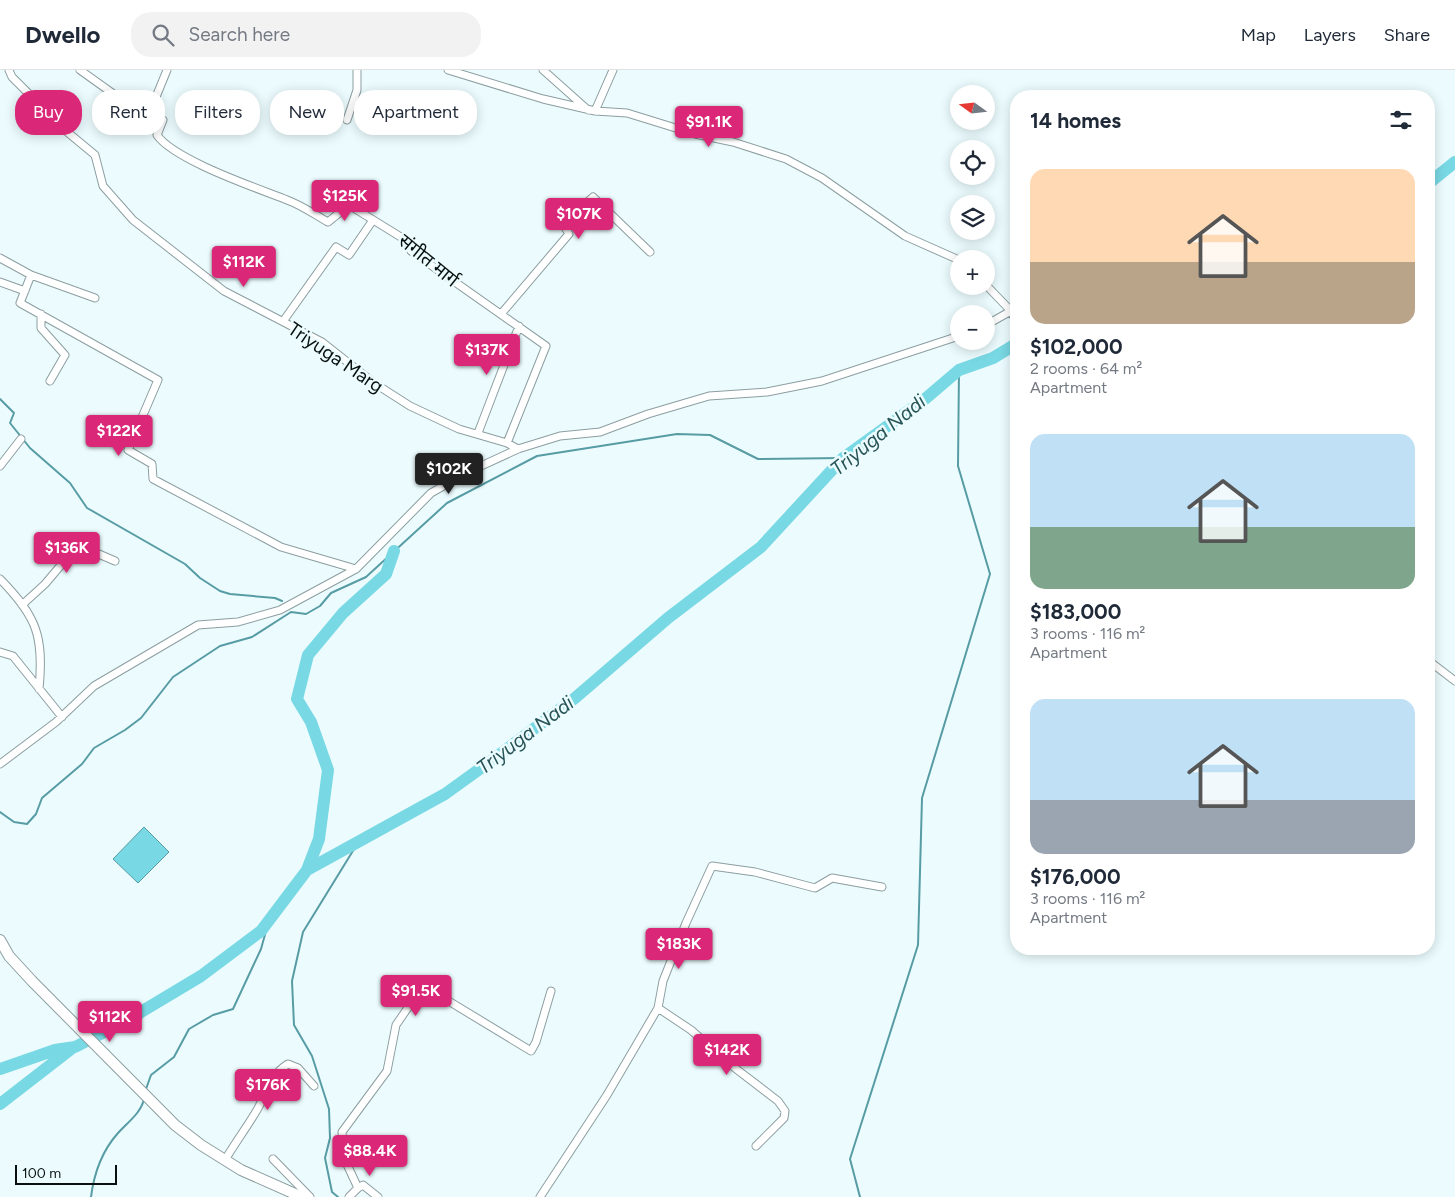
<!DOCTYPE html>
<meta charset="utf-8">
<style>
body{margin:0;font-family:Figtree,"Noto Sans Devanagari",sans-serif;background:#f2f2f3;color:#1f2937;height:100vh;display:flex;flex-direction:column;font-size:19px;white-space:nowrap}
*{box-sizing:border-box;margin:0}
p{font-size:16px;color:#747a83}
.icon{flex:none;width:28px;height:28px;fill:none;stroke:currentColor;stroke-width:2;stroke-linecap:round;stroke-linejoin:round}
.map{position:relative;flex:1;overflow:hidden}
.details{position:absolute;left:1010px;top:20px;width:425px;height:865px;display:flex;flex-direction:column;background:#fff;border-radius:20px;box-shadow:0 2px 12px #0003}
.details>*{flex:none}
.hud{position:absolute;left:15px;top:20px;width:475px;height:45px;display:flex;gap:10px}
.needle{width:32px;rotate:285deg}
.tools{position:absolute;left:950px;top:15px;display:grid;gap:10px}
.tools a{display:grid;place-items:center;width:45px;height:45px;border-radius:50%;background:#fff;box-shadow:0 2px 12px #0003;font-size:25px}
.scale{position:absolute;left:15px;bottom:12px;width:102px;box-sizing:border-box;padding-left:5px;border:2px solid #091010;border-top:0;font-size:14px;line-height:18px;white-space:nowrap;color:#091010;-webkit-text-stroke:4px #ecfcfe;paint-order:stroke}
.price{position:absolute;translate:-50% -42px;padding:0 11px;border-radius:5px;background:#db2777;color:#fff;font-size:16px;line-height:32px;filter:drop-shadow(0 1px 2px #0008)}
.price::after{content:'';position:absolute;left:50%;top:30px;width:15px;height:11px;margin-left:-8px;background:inherit;clip-path:polygon(0 0,100% 0,50% 100%)}
.price.current{background:#222;color:#fff}
ul{padding:0;list-style:none}
li{display:grid;align-content:center;gap:10px;height:265px;padding:0 20px}
li span{display:grid;place-items:center;height:155px;border-radius:15px;color:#555}
li>.icon{margin-inline-start:auto}
span .icon{width:90px;height:90px;fill:#fffc;stroke-width:1}
li b{font-size:21px}
h2{display:flex;justify-content:space-between;align-items:center;height:60px;padding:0 20px;font-size:21px}
.pill{padding:0 18px;border-radius:20px;background:#fff;box-shadow:0 2px 12px #0003;font-size:18px;line-height:45px}
.pill.current{background:#db2777;color:#fff}
header{display:flex;align-items:center;gap:30px;box-sizing:border-box;height:70px;padding:0 25px;background:#fff;border-bottom:1px solid #e0e1e3}
header strong{font-size:24px}
nav{display:flex;gap:28px;margin-inline-start:auto;font-size:18px}
.search{width:350px;height:45px;background:#f2f2f3;display:flex;align-items:center;gap:12px;box-sizing:border-box;padding:0 18px;border-radius:20px;color:#747a83;font-size:19px}
.map>svg:first-child{display:block}
.water{fill:#78d8e3;stroke:#579ca4}
.lines{fill:none;stroke-linecap:round;stroke-linejoin:round}
.stream{stroke:#579ca4;stroke-width:2}
.river{stroke:#78d8e3;stroke-width:12}
.minor-casing{stroke:#8c9ea0;stroke-width:9}
.secondary-casing{stroke:#8c9ea0;stroke-width:12}
.minor{stroke:#fff;stroke-width:7}
.secondary{stroke:#fff;stroke-width:10}
.labels{text-anchor:middle;stroke-width:5;stroke-linejoin:round;paint-order:stroke}
.street-label{font-size:19px;fill:#091010;stroke:#ecfcfe}
.water-label{font-size:20px;font-style:italic;fill:#285458;stroke:#ecfcfe}
</style>
<header>
<strong>Dwello</strong>
<div class="search"><svg class="icon" aria-label="search" viewBox="0 0 24 24"><circle cx="10" cy="10" r="6"/><path d="M15 15l6 6"/></svg>Search here</div>
<nav><a>Map</a><a>Layers</a><a>Share</a></nav>
</header>
<div class="map">
<svg width="1455" height="1127" viewBox="0 0 1455 1127">
<rect width="100%" height="100%" fill="#ecfcfe"/>
<!-- water -->
<path class="water" d="M 144,757 L 169,782 L 138,813 L 113,789 Z"/>
<g class="lines">
<!-- stream -->
<path class="stream" d="M 0,329 L 14,343 L 10,353 L 30,378 L 70,413 L 87,438 L 185,494 L 200,508 L 220,521 L 230,524 L 275,528 L 282,531
M 0,742 L 14,752 L 27,754 L 36,744 L 42,728 L 82,694 L 94,678 L 125,660 L 141,648 L 173,607 L 220,576 L 252,567 L 291,542 L 306,544 L 320,536 L 331,523 L 366,507 L 447,433 L 537,386 L 677,364 L 710,365 L 758,389 L 843,388
M 146,1019 L 151,1005 L 174,987 L 189,959 L 213,945 L 233,939 L 261,879 L 269,850
M 91,1127 C 94,1103 102,1081 118,1063 C 128,1052 141,1043 144,1029
M 338,1127 L 332,1122 L 325,1088 L 330,1068 L 329,1039 L 312,986 L 294,955 L 292,911 L 303,862 L 359,771
M 860,1127 L 850,1089 L 918,875 L 922,728 L 990,504 L 958,396 L 959,300"/>
<!-- river -->
<path class="river" d="M 1429,113 L 1455,92
M 307,800 L 319,769 L 328,700 L 311,652 L 297,629 L 308,585 L 343,543 L 386,504 L 394,481
M 0,999 L 55,980 L 75,977 L 126,951 L 201,906 L 261,861 L 307,800 L 445,724 L 495,688 L 575,628 L 668,548 L 761,477 L 843,388 L 925,329 L 959,300 L 993,288 L 1016,274
M 0,1034 L 71,979"/>
<!-- minor casing -->
<g class="minor-casing">
<path id="minor" d="M 9,0 L 12,7 L 66,61 L 95,85 L 103,116 L 133,150 L 224,221 L 322,272 L 374,313 L 410,336 L 459,359 L 507,373 L 518,379
M 80,0 L 129,35 L 163,50 L 157,65 C 174,90 257,118 287,130 C 301,135 314,144 328,152 L 349,135 L 404,169 L 411,181 L 546,276 L 507,373
M 448,0 L 543,29 L 595,41 L 627,43 L 695,64 L 733,72 L 786,89 L 822,108 L 905,166 L 959,190
M 543,0 L 588,40
M 595,41 L 613,0
M 149,44 L 167,0
M 347,50 L 357,20 L 357,0
M 0,188 L 31,205 L 95,228
M 31,205 L 20,233 L 158,310 L 128,380 L 152,394 L 153,409 L 281,477 L 356,499
M 0,212 L 25,221
M 986,215 L 1011,241 L 1016,251
M 41,244 L 41,258 L 65,285 L 50,311
M 501,244 L 569,164 L 563,154 L 593,127 L 650,182
M 284,250 L 336,177 L 349,185 L 373,150
M 986,255 L 1011,241
M 478,363 L 519,256
M 0,396 L 21,369
M 0,509 C 37,547 44,566 39,619
M 22,535 L 45,514 L 78,475 L 115,491
M 0,582 L 13,586 L 62,647
M 1429,591 L 1455,611
M 0,694 L 56,652 L 94,616 L 198,555 L 238,552 L 280,540 L 356,499 L 431,423 L 468,402 L 518,379 L 560,366 L 600,362 L 648,344 L 709,326 L 767,322 L 822,311 L 959,266
M 658,938 L 691,960 L 731,995 L 778,1031 L 785,1041 L 784,1048 L 756,1076
M 273,1089 L 310,1127
M 225,1090 C 235,1073 247,1057 257,1040 C 266,1024 271,1004 288,994 L 298,998 L 314,1016
M 358,1118 L 363,1115 L 378,1127
M 349,1127 L 358,1118 L 344,1088 L 342,1062 L 387,1001 L 396,955 L 418,923 L 442,927 L 531,981 L 536,972 L 551,921
M 540,1127 L 607,1025 L 658,938 L 663,911 L 686,853 L 712,796 L 755,802 L 815,818 L 832,808 L 882,817"/>
</g>
<!-- secondary casing -->
<g class="secondary-casing">
<path id="secondary" d="M 0,870 L 9,886 L 32,911 L 175,1055 L 201,1075 L 241,1100 L 302,1127"/>
</g>
<!-- minor -->
<use href="#minor" class="minor"/>
<!-- secondary -->
<use href="#secondary" class="secondary"/>
</g>
<g class="labels">
<!-- street labels -->
<g class="street-label">
<text transform="translate(429 190) rotate(39)" y="7">संगीत मार्ग</text>
<text transform="translate(336 287) rotate(34)" y="7">Triyuga Marg</text>
</g>
<!-- water labels -->
<g class="water-label">
<text transform="translate(878 365) rotate(-39)" y="7">Triyuga Nadi</text>
<text transform="translate(525 665) rotate(-37)" y="7">Triyuga Nadi</text>
</g>
</g>
</svg>
<div class="tools">
<a><svg class="needle" viewBox="-14 -14 28 28"><path d="M0-13l5 13h-10z" fill="#e53935"/><path d="M0 13l5-13h-10z" fill="#747a83"/></svg></a>
<a><svg class="icon" aria-label="locate" viewBox="0 0 24 24"><circle cx="12" cy="12" r="6"/><path d="M12 2v4M12 18v4M2 12h4M18 12h4"/></svg></a>
<a><svg class="icon" aria-label="layers" viewBox="0 0 24 24"><path d="M12 4l9 5-9 5-9-5zM3 14l9 5 9-5"/></svg></a>
<a>+</a>
<a>−</a>
</div>
<div class="scale">100 m</div>
<b class="price" style="left:709px;top:78px">$91.1K</b>
<b class="price" style="left:345px;top:152px">$125K</b>
<b class="price" style="left:579px;top:170px">$107K</b>
<b class="price" style="left:244px;top:218px">$112K</b>
<b class="price" style="left:487px;top:306px">$137K</b>
<b class="price" style="left:119px;top:387px">$122K</b>
<b class="price current" style="left:449px;top:425px">$102K</b>
<b class="price" style="left:67px;top:504px">$136K</b>
<b class="price" style="left:679px;top:900px">$183K</b>
<b class="price" style="left:416px;top:947px">$91.5K</b>
<b class="price" style="left:110px;top:973px">$112K</b>
<b class="price" style="left:727px;top:1006px">$142K</b>
<b class="price" style="left:268px;top:1041px">$176K</b>
<b class="price" style="left:370px;top:1107px">$88.4K</b>
<div class="hud">
<a class="pill current">Buy</a>
<a class="pill">Rent</a>
<a class="pill">Filters</a>
<a class="pill">New</a>
<a class="pill">Apartment</a>
</div>
<section class="details">
<h2>14 homes<svg class="icon" aria-label="filters" viewBox="0 0 24 24"><path d="M4 7h16M4 17h16"/><circle cx="9" cy="7" r="2"/><circle cx="15" cy="17" r="2"/></svg></h2>
<ul>
<li><span style="background:linear-gradient(#ffd9b3 60%,#b9a48a 0)"><svg class="icon" aria-label="home" viewBox="0 0 24 24"><path d="M3 11l9-7 9 7M6 9v11h12V9"/></svg></span><div><b>$102,000</b><p>2 rooms · 64 m²</p><p>Apartment</p></div></li>
<li><span style="background:linear-gradient(#bfe0f5 60%,#7fa58c 0)"><svg class="icon" aria-label="home" viewBox="0 0 24 24"><path d="M3 11l9-7 9 7M6 9v11h12V9"/></svg></span><div><b>$183,000</b><p>3 rooms · 116 m²</p><p>Apartment</p></div></li>
<li><span style="background:linear-gradient(#bfe0f5 65%,#9aa5b1 0)"><svg class="icon" aria-label="home" viewBox="0 0 24 24"><path d="M3 11l9-7 9 7M6 9v11h12V9"/></svg></span><div><b>$176,000</b><p>3 rooms · 116 m²</p><p>Apartment</p></div></li>
</ul>
</section>
</div>
